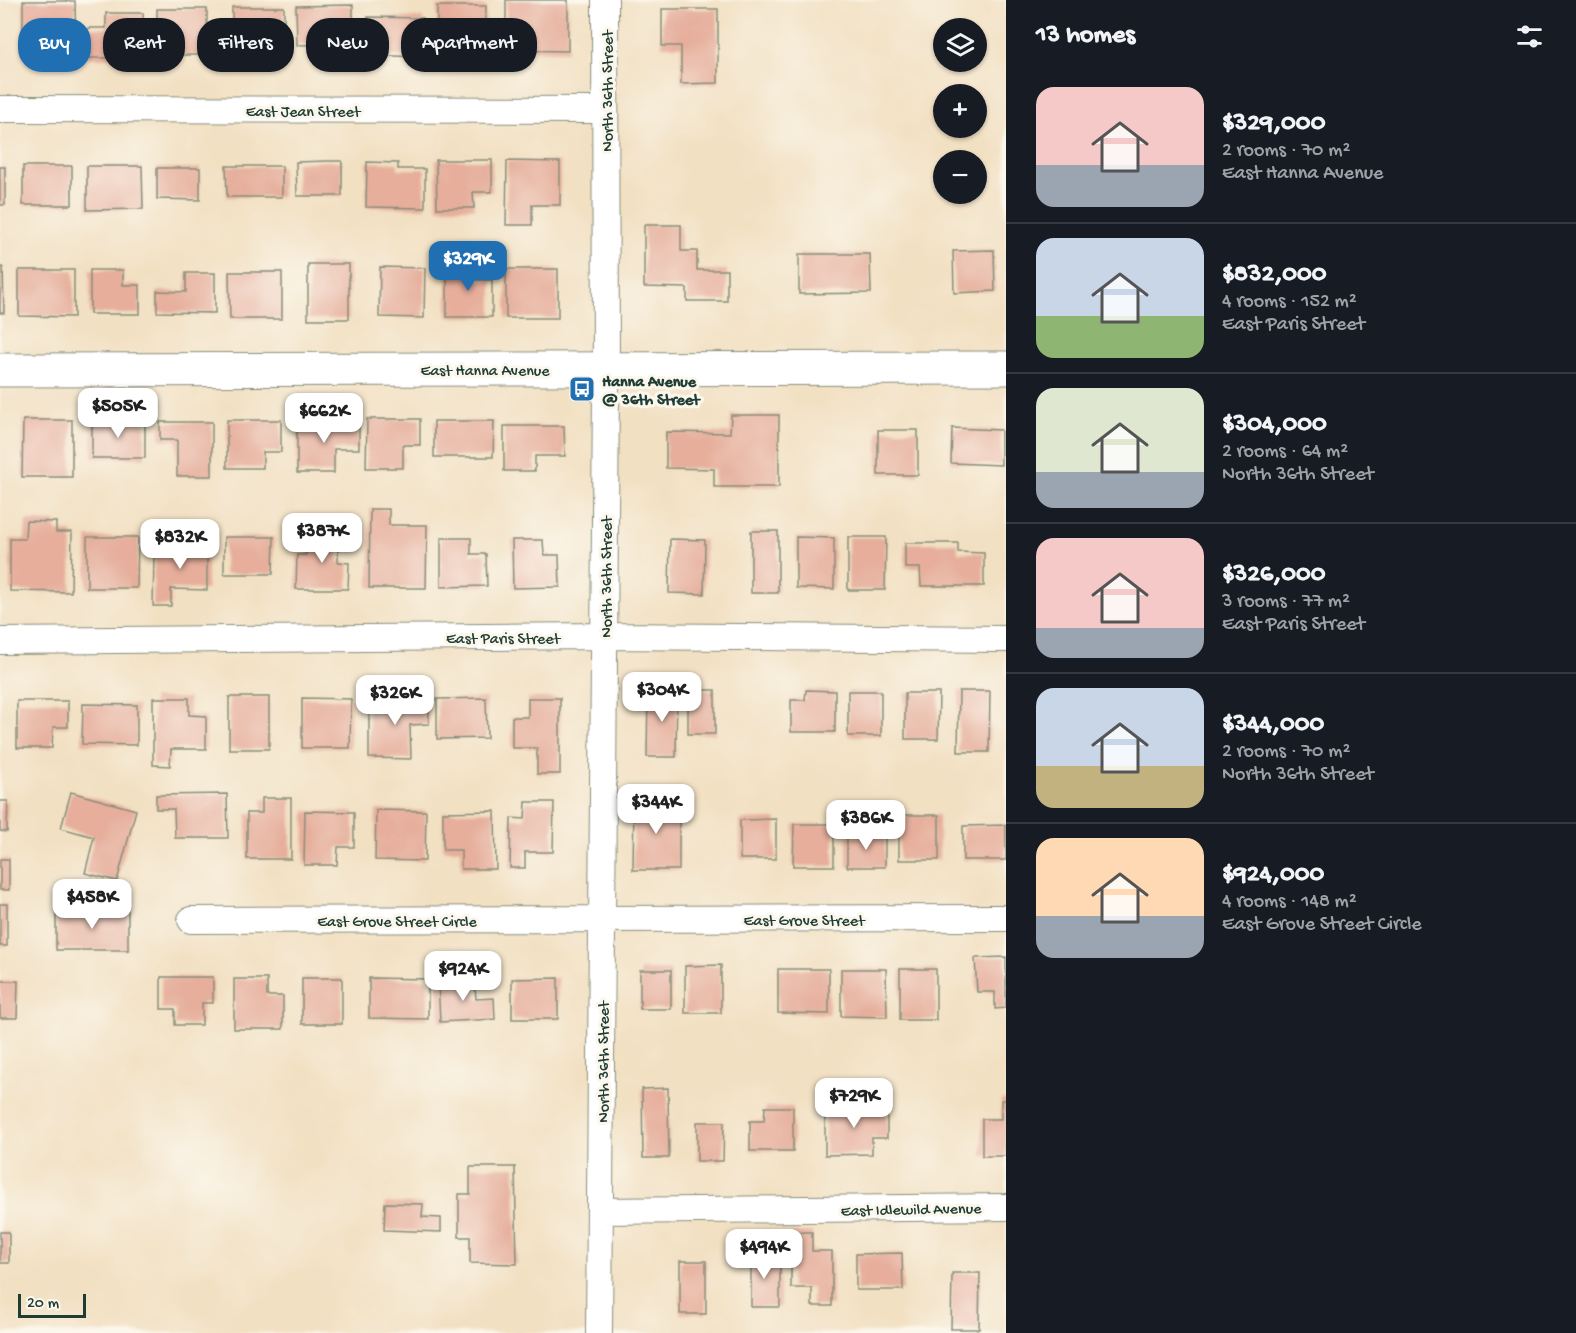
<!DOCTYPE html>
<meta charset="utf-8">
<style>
body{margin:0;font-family:"Gochi Hand",sans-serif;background:#242831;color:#f1f3f6;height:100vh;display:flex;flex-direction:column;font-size:22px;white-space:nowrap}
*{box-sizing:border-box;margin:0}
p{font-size:20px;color:#9ea1a6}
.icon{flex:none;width:33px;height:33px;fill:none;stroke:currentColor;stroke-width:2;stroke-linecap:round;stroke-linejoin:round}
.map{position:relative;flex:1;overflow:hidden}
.details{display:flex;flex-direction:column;background:#171b24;width:570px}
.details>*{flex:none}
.top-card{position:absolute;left:18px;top:18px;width:570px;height:54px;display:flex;gap:12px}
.fabs{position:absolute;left:933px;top:18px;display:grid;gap:12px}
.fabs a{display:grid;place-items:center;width:54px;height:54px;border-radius:50%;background:#171b24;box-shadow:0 2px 4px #0004;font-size:30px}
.scale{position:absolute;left:18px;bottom:15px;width:68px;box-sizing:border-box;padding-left:6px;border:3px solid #1f3d34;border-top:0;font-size:16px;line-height:21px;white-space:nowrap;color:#1f3d34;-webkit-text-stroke:4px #fbf7ec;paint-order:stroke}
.price{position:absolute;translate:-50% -51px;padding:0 14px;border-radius:12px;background:#fff;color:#222;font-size:20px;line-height:39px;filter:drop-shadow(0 2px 3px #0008)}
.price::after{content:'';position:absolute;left:50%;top:36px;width:18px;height:14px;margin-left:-9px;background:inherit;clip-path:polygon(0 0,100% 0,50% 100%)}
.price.active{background:#1f6fb2;color:#fff}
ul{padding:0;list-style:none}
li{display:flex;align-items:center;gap:18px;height:150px;padding:0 30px}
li+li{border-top:2px solid #363941}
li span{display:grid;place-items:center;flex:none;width:168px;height:120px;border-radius:18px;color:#555}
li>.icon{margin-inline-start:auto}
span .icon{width:72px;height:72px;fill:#fffc;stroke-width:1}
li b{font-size:26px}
h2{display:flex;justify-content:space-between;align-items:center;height:72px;padding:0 30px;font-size:26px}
.pill{padding:0 21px;border-radius:24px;background:#171b24;box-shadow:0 2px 4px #0004;font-size:21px;line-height:54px}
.pill.active{background:#1f6fb2;color:#fff}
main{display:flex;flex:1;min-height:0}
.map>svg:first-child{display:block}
.building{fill:#e6ae9b}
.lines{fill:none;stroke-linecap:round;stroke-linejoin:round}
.minor-casing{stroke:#888e7b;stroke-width:28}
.tertiary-casing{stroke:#888e7b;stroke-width:35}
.minor{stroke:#fff;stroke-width:26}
.tertiary{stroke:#fff;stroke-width:33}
.labels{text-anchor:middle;stroke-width:6;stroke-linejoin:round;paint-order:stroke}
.street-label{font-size:16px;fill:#1f3d34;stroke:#fbf7ec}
.poi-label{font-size:16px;font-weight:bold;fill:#1f3d34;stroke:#fbf7ec;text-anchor:start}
</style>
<main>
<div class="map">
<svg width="1006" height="1333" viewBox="0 0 1006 1333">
<rect width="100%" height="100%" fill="#fbf7ec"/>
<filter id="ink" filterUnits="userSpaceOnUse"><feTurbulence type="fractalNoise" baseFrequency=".0167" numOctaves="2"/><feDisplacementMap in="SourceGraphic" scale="12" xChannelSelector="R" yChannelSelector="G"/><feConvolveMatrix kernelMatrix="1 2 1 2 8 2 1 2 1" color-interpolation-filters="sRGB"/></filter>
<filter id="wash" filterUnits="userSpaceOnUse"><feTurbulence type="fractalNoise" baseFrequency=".008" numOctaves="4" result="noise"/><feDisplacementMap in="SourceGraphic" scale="24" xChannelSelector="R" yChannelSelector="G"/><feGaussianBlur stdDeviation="1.35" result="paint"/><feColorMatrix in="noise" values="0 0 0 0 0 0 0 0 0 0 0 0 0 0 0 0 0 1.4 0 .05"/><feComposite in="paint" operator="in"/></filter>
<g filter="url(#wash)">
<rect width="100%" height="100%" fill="#f2e0c2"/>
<g id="blocks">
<!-- building -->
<path class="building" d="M 506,0 L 568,0 L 568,51 L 506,50 Z
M 23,1 L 75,1 L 76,54 L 23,54 Z
M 353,5 L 353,44 L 297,45 L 296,6 Z
M 437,6 L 486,6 L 485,54 L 437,53 Z
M 232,7 L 284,7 L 284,56 L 232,55 Z
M 157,9 L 207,9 L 207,55 L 157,55 Z
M 662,9 L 718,9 L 718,83 L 681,84 L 681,46 L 662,46 Z
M 106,13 L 143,13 L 144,58 L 88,58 L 88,28 L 106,28 Z
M 368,17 L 423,18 L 422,57 L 367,55 Z
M 436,160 L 492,160 L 492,192 L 473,192 L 474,208 L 437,208 Z
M 327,161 L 342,161 L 342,196 L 297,196 L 296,162 Z
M 507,161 L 560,162 L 560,205 L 532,205 L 532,225 L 506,225 Z
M 367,162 L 398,163 L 398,169 L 425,169 L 425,208 L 366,207 Z
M 23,166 L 72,166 L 72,205 L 23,205 Z
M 87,166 L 142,166 L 143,209 L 87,210 Z
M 226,166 L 282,166 L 282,197 L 227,197 Z
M 0,167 L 5,167 L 5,205 L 0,205 Z
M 157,168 L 200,168 L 200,200 L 157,199 Z
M 644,225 L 681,225 L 681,251 L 697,251 L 697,270 L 727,270 L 727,301 L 687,301 L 687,288 L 644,287 Z
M 994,250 L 995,291 L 954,293 L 953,251 Z
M 799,254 L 870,254 L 871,293 L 799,294 Z
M 447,262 L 477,262 L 477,280 L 492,280 L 492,317 L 447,317 Z
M 308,264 L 349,264 L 349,319 L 308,319 Z
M 0,267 L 3,267 L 4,313 L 0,313 Z
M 380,267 L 425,268 L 424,318 L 379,317 Z
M 506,269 L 558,269 L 558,318 L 506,318 Z
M 19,270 L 74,270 L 74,317 L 19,316 Z
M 90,270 L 123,270 L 123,285 L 140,285 L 140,314 L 90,314 Z
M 229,272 L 282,272 L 282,319 L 230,319 Z
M 186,273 L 215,273 L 215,313 L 157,312 L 157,291 L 186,292 Z
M 731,415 L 779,415 L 779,487 L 714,487 L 714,469 L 666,468 L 666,432 L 730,433 Z
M 92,419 L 145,419 L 145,458 L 92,458 Z
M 367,419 L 420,419 L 420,445 L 403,445 L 403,468 L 366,468 Z
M 23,420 L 72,420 L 72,477 L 22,477 Z
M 227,420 L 281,420 L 281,452 L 263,452 L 263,468 L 227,468 Z
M 297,421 L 359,421 L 359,449 L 334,449 L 334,473 L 297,473 Z
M 434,421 L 494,421 L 493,457 L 434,457 Z
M 160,422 L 212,422 L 212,476 L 177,476 L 177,440 L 160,440 Z
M 504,426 L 564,426 L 565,456 L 535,456 L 535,471 L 504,471 Z
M 952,428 L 1001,430 L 1001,465 L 951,463 Z
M 878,430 L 918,430 L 918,475 L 878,475 Z
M 370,509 L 389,509 L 389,525 L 427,525 L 426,588 L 369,588 Z
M 26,521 L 56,522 L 56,532 L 72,532 L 71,592 L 10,591 L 10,539 L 25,539 Z
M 751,531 L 778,531 L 778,593 L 751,593 Z
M 306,532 L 338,533 L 338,562 L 349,563 L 348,589 L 296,589 L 297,555 L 306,555 Z
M 87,537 L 138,537 L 137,588 L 87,588 Z
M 224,537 L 274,537 L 273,574 L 224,574 Z
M 796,537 L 834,538 L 834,589 L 796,588 Z
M 848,537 L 886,537 L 885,590 L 848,590 Z
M 441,538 L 471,538 L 471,554 L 486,554 L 487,586 L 441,587 Z
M 670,539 L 705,540 L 704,594 L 669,593 Z
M 172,540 L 207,540 L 207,590 L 171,589 L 171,606 L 153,606 L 154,556 L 172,557 Z
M 512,540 L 543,540 L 544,555 L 559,555 L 560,587 L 513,588 Z
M 905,543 L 958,543 L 958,552 L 984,553 L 984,586 L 921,586 L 920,568 L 905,568 Z
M 648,688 L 677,688 L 676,757 L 647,757 Z
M 688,690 L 715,690 L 715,734 L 688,734 Z
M 806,690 L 835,691 L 835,732 L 791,732 L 791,700 L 805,700 Z
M 848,691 L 881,691 L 881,736 L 848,736 Z
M 959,691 L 990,691 L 989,752 L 958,752 Z
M 905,693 L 939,693 L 938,739 L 905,739 Z
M 229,697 L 269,697 L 269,749 L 229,749 Z
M 153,698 L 189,698 L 189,715 L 206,716 L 206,749 L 171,749 L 170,766 L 153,765 Z
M 302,698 L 351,699 L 350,748 L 302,748 Z
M 429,698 L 429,724 L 410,725 L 411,759 L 369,758 L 369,699 Z
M 486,698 L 487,738 L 437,739 L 437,699 Z
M 528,698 L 560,698 L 560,774 L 537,774 L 537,748 L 512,748 L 512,717 L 528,717 Z
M 17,701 L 68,701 L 68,727 L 53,727 L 52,748 L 17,748 Z
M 83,704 L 137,705 L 137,745 L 82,744 Z
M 71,792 L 136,810 L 117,881 L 85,873 L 94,837 L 61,828 Z
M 227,794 L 228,838 L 175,838 L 174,809 L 156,809 L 156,795 Z
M 262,798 L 291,798 L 291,859 L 247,859 L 247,813 L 262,813 Z
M 634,799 L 679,799 L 679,870 L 633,870 Z
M 0,801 L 8,801 L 7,832 L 0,831 Z
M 526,802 L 554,802 L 553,852 L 525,852 L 525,868 L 510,868 L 511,818 L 525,819 Z
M 376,810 L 426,811 L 425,861 L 375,860 Z
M 305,811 L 354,812 L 354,847 L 338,847 L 337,865 L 304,865 Z
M 495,811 L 496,869 L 461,869 L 461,850 L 443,850 L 443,812 Z
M 899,815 L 939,815 L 939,860 L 899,860 Z
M 776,819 L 776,859 L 740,859 L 740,820 Z
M 794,824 L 834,824 L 834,866 L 793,866 Z
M 1006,825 L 1006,860 L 963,860 L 963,826 Z
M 885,835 L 885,867 L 847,867 L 847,836 Z
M 0,859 L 9,859 L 9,890 L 0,890 Z
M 0,904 L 7,904 L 7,946 L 0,946 Z
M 56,910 L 128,910 L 128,950 L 56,950 Z
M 1006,957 L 1006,1008 L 995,1009 L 995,992 L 977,992 L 975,958 Z
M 721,965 L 721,1013 L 685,1013 L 685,966 Z
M 778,969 L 829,969 L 829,1014 L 778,1013 Z
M 841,969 L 886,969 L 887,1017 L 841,1016 Z
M 900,969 L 936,969 L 936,1020 L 900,1020 Z
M 640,970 L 671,970 L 671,1009 L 640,1009 Z
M 161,977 L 213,977 L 213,1003 L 202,1003 L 202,1025 L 175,1025 L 175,1009 L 161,1009 Z
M 302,978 L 342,978 L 342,1024 L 302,1024 Z
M 369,978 L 428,979 L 428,1019 L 369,1018 Z
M 474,978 L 476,999 L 494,998 L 495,1019 L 440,1022 L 438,980 Z
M 558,978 L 558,1019 L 512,1019 L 512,979 Z
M 234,979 L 267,979 L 267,996 L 283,996 L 283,1029 L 234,1029 Z
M 0,981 L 18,981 L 17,1018 L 0,1018 Z
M 668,1088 L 669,1158 L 643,1158 L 642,1089 Z
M 1001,1100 L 1006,1100 L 1006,1156 L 982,1156 L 982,1119 L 1001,1119 Z
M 765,1107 L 793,1107 L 793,1151 L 750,1151 L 750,1121 L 764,1121 Z
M 825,1107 L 887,1107 L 887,1138 L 872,1138 L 872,1154 L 825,1155 Z
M 697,1122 L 724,1122 L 723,1161 L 697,1161 Z
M 470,1167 L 515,1167 L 517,1264 L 470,1263 L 470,1237 L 459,1237 L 459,1194 L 470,1194 Z
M 385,1203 L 423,1204 L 422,1217 L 441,1218 L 441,1232 L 384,1230 Z
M 0,1232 L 9,1232 L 9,1263 L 0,1263 Z
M 791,1232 L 812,1232 L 812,1251 L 832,1251 L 832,1306 L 812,1306 L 812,1288 L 791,1288 Z
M 751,1246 L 765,1246 L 765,1261 L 780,1261 L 780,1307 L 751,1307 Z
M 902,1253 L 903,1290 L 856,1290 L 856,1254 Z
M 680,1261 L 706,1261 L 706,1314 L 680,1314 Z
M 952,1273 L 980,1273 L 979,1329 L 951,1329 Z"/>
</g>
</g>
<g filter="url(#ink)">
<use href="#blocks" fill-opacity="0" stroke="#888e7b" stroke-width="1.5"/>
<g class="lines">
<!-- minor casing -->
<g class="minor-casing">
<path id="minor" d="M 0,109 L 605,110
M 0,641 L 605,636 L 1006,639
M 191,920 L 1006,918
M 600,1211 L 1006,1207
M 599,1333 L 606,386 L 605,0"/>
</g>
<!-- tertiary casing -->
<g class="tertiary-casing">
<path id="tertiary" d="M 0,370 L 1006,368"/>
</g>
<!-- minor -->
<use href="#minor" class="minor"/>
<!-- tertiary -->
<use href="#tertiary" class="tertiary"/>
</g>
</g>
<!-- icons -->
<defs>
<g id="bus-square" transform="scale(1.35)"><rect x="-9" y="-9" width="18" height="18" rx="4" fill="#1f6fb2" stroke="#fbf7ec"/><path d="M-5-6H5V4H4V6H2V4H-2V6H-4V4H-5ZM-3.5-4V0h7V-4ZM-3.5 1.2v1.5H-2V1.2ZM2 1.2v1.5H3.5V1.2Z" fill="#fff"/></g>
</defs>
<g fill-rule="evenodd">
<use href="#bus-square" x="582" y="389"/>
</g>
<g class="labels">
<!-- street labels -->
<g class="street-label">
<text transform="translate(606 91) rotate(-90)" y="6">North 36th Street</text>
<text x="303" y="116">East Jean Street</text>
<text x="485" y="375">East Hanna Avenue</text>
<text transform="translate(605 577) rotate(-90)" y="6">North 36th Street</text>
<text x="503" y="643">East Paris Street</text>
<text x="804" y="925">East Grove Street</text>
<text x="397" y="926">East Grove Street Circle</text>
<text transform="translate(602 1062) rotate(-90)" y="6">North 36th Street</text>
<text transform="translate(911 1208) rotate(-1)" y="6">East Idlewild Avenue</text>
</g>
<!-- poi labels -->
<g class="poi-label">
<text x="602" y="386">Hanna Avenue<tspan x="602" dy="18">@ 36th Street</tspan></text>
</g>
</g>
</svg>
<div class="fabs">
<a><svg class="icon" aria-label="layers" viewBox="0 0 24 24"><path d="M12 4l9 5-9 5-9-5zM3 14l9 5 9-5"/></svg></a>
<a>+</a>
<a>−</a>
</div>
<div class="scale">20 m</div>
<b class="price active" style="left:468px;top:292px">$329K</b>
<b class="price" style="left:118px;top:439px">$505K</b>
<b class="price" style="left:324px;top:444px">$662K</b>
<b class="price" style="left:322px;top:564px">$387K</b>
<b class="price" style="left:180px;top:570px">$832K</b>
<b class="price" style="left:662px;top:723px">$304K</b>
<b class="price" style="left:395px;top:726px">$326K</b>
<b class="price" style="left:656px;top:835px">$344K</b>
<b class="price" style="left:866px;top:851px">$386K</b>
<b class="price" style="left:92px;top:930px">$458K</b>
<b class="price" style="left:463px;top:1002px">$924K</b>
<b class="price" style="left:854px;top:1129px">$729K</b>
<b class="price" style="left:764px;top:1280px">$494K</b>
<div class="top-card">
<a class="pill active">Buy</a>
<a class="pill">Rent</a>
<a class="pill">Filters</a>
<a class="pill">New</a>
<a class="pill">Apartment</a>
</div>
</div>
<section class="details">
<h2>13 homes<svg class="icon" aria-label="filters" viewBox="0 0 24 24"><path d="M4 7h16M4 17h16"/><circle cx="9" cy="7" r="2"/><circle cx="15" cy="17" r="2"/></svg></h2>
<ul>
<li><span style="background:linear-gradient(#f6c9c9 65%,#9aa5b1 0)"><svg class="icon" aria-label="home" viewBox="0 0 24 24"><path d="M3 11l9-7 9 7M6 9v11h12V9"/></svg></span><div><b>$329,000</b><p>2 rooms · 70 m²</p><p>East Hanna Avenue</p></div></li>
<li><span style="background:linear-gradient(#c9d6e8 65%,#8fb573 0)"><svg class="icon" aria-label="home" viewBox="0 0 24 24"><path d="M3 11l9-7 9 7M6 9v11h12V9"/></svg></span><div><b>$832,000</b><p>4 rooms · 152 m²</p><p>East Paris Street</p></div></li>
<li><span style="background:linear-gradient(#dfe7d0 70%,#9aa5b1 0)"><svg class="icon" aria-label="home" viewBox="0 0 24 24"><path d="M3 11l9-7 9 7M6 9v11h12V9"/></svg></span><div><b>$304,000</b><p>2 rooms · 64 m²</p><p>North 36th Street</p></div></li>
<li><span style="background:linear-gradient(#f6c9c9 75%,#9aa5b1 0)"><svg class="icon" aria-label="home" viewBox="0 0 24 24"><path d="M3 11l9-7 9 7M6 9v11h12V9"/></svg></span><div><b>$326,000</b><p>3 rooms · 77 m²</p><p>East Paris Street</p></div></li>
<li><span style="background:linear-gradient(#c9d6e8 65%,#c2b280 0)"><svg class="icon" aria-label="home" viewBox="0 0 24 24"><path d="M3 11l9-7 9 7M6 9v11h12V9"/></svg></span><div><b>$344,000</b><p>2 rooms · 70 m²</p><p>North 36th Street</p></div></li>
<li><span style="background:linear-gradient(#ffd9b3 65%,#9aa5b1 0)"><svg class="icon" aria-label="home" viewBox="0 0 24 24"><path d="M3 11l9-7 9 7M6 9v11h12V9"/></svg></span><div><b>$924,000</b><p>4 rooms · 148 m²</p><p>East Grove Street Circle</p></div></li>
</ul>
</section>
</main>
